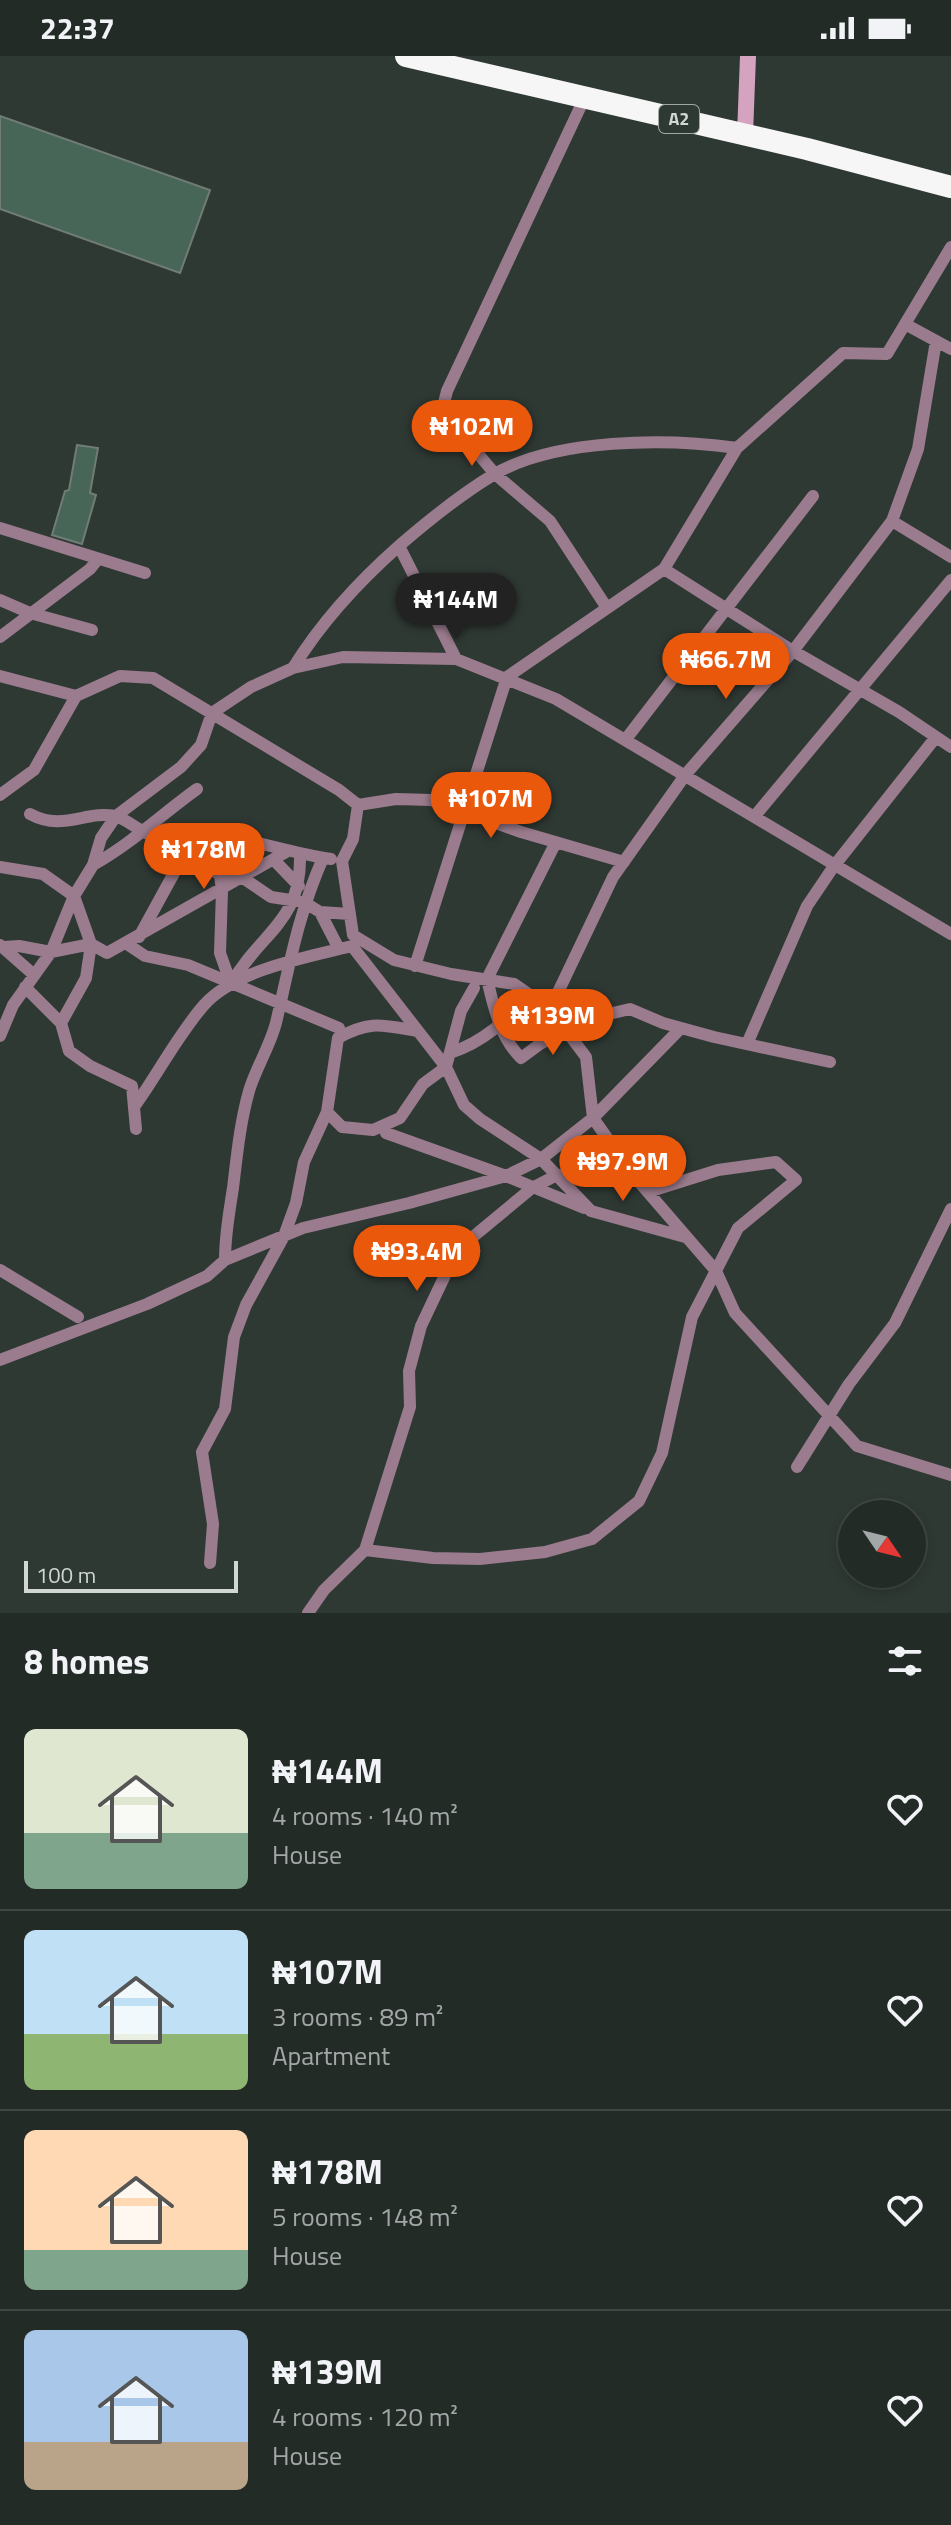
<!DOCTYPE html>
<meta charset="utf-8">
<style>
body{margin:0;font-family:"Titillium Web",sans-serif;background:#2f3733;color:#f1f3f6;height:100vh;display:flex;flex-direction:column;font-size:30px;white-space:nowrap}
*{box-sizing:border-box;margin:0}
p{font-size:26px;color:#a3a7a7}
.icon{flex:none;width:44px;height:44px;fill:none;stroke:currentColor;stroke-width:2;stroke-linecap:round;stroke-linejoin:round}
.map{position:relative;height:1557px;overflow:hidden}
.panel{display:flex;flex-direction:column;background:#232b27;flex:1}
.panel>*{flex:none}
.needle{width:52px;rotate:125deg}
.tools{position:absolute;left:838px;top:1444px;display:grid;gap:16px}
.tools a{display:grid;place-items:center;width:88px;height:88px;border-radius:50%;background:#232b27;box-shadow:0 4px 12px #0003,0 0 0 2px #404744;font-size:40px}
.scale{position:absolute;left:24px;bottom:20px;width:214px;box-sizing:border-box;padding-left:8px;border:4px solid #d1d7d4;border-top:0;font-size:22px;line-height:28px;white-space:nowrap;color:#d1d7d4;-webkit-text-stroke:6px #2f3934;paint-order:stroke}
.price{position:absolute;translate:-50% -68px;padding:0 18px;border-radius:28px;background:#ea580c;color:#fff;font-size:26px;line-height:52px;filter:drop-shadow(0 2px 4px #0008)}
.price::after{content:'';position:absolute;left:50%;top:48px;width:24px;height:18px;margin-left:-12px;background:inherit;clip-path:polygon(0 0,100% 0,50% 100%)}
.price.on{background:#222;color:#fff}
ul{padding:0;list-style:none}
li{display:flex;align-items:center;gap:24px;height:200px;padding:0 24px}
li+li{border-top:2px solid #404744}
li span{display:grid;place-items:center;flex:none;width:224px;height:160px;border-radius:12px;color:#555}
li>.icon{margin-inline-start:auto}
span .icon{width:96px;height:96px;fill:#fffc;stroke-width:1}
li b{font-size:34px}
h2{display:flex;justify-content:space-between;align-items:center;height:96px;padding:0 24px;font-size:34px}
.status{display:flex;justify-content:space-between;align-items:center;height:56px;padding:0 40px;background:#232b27;direction:ltr}
.status svg{height:22px;fill:currentColor}
.map>svg:first-child{display:block}
.building{fill:#476658;stroke:#727c77;stroke-width:2}
.lines{fill:none;stroke-linecap:round;stroke-linejoin:round}
.street{stroke:#9b7c8e;stroke-width:12}
.secondary{stroke:#d4a3bf;stroke-width:16}
.highway{stroke:#f6f6f6;stroke-width:22}
.labels{text-anchor:middle;stroke-width:8;stroke-linejoin:round;paint-order:stroke}
.shield{fill:#2f3934;stroke:#a0a8a4;stroke-width:2}
.shield-label{font-size:18px;font-weight:bold;fill:#d1d7d4}
</style>
<div class="status"><b>22:37</b><svg viewBox="0 0 49 12"><path d="M0 12V9h3v3zM5 12V6h3v6zM10 12V3h3v9zM15 12V0h3v12zM26 1h20v11H26zM47 4h2v5h-2z"/></svg></div>
<div class="map">
<svg width="951" height="1557" viewBox="0 0 951 1557">
<rect width="100%" height="100%" fill="#2f3934"/>
<!-- building -->
<path class="building" d="M 0,60 L 210,134 L 180,217 L 0,153 Z
M 77,389 L 98,392 L 90,437 L 96,439 L 82,488 L 52,479 L 65,435 L 69,434 Z"/>
<g class="lines">
<!-- street -->
<path class="street" d="M 585,41 L 447,335 L 443,351 L 448,362 L 495,418 L 550,465 L 607,552
M 951,191 L 905,268 L 951,293
M 905,268 L 887,298 L 843,297 L 737,392 L 664,513 L 793,595 L 899,656 L 951,691
M 892,465 L 918,393 L 936,285
M 0,472 L 145,517
M 399,490 L 456,603
M 0,544 L 30,557 L 92,574
M 0,581 L 90,513 L 98,503
M 293,612 C 322,565 358,526 400,489 C 429,464 460,439 493,419 C 555,382 667,382 737,392
M 0,620 L 76,640 L 120,620 L 153,622 L 339,734 L 358,749 L 353,783 L 342,805 L 353,879 L 394,904 L 451,918 L 514,928 L 550,953 L 586,1001 L 593,1062 L 634,1120 L 716,1215 L 735,1257 L 857,1390 L 951,1419
M 626,683 L 813,440
M 0,739 L 34,714 L 76,640
M 358,749 L 396,743 L 431,744 L 521,776 L 624,806
M 30,758 C 63,776 86,754 115,760 C 130,764 143,780 160,781 C 172,782 185,775 197,776 C 243,780 285,796 331,803
M 754,761 L 951,524
M 556,786 L 487,923 C 494,951 499,980 521,1002 L 540,988 L 591,962 L 630,953 L 663,967 L 714,981 L 830,1006
M 185,797 L 220,819 L 243,822 L 271,841 L 304,846 L 320,856 L 350,858
M 274,804 L 299,830
M 93,809 C 131,788 162,758 197,733
M 0,811 L 43,818 L 74,840 L 91,888 L 86,922 L 61,967 L 25,931
M 320,856 L 339,893
M 139,881 L 185,797 L 193,776
M 127,888 L 145,900 L 188,909 L 339,972
M 0,889 L 33,918
M 4,891 L 19,890 L 51,896 L 91,888 L 107,897 L 286,796
M 415,910 L 507,621 L 664,513
M 231,928 L 220,897 L 222,835 L 220,819 L 247,783
M 231,928 C 260,876 302,867 300,798
M 550,953 L 613,821 L 686,718 L 793,595 L 892,465 L 951,501
M 61,967 L 69,995 L 90,1010 L 132,1030 L 136,1073
M 0,980 L 13,949 L 51,896 L 74,840 L 93,809 L 101,782 L 116,760 L 181,711 L 201,689 L 212,657 L 251,631 L 293,612 L 343,601 L 456,603 L 556,643 L 951,878
M 747,988 L 807,850 L 834,810 L 936,681
M 450,997 C 484,986 506,964 531,939
M 134,1051 C 158,1018 177,980 204,949 C 235,914 307,901 352,890 L 446,1011 L 464,1049 L 480,1063 L 541,1103 L 591,1155 L 685,1181
M 327,1056 L 342,1071 L 373,1074 L 400,1062 L 423,1028 L 446,1011 L 461,955 L 474,932
M 386,1077 L 506,1120 L 584,1152
M 225,1204 C 225,1178 229,1158 233,1132 C 237,1099 240,1067 249,1035 C 256,1012 270,990 276,967 C 290,907 298,859 323,802
M 0,1214 L 78,1261
M 0,1304 L 147,1248 L 207,1220 L 225,1204 L 303,1172 L 409,1147 L 506,1120 L 541,1103 L 593,1062 L 681,972
M 797,1411 L 849,1328 L 895,1267 L 951,1153
M 365,1494 L 410,1351 L 409,1315 L 421,1270 L 457,1194 L 532,1132 L 555,1120 L 624,1105
M 210,1507 L 213,1468 L 202,1396 L 225,1353 L 234,1281 L 246,1249 L 284,1180 L 296,1147 L 304,1106 L 327,1056 L 338,982 C 370,964 382,969 417,975
M 308,1557 L 324,1534 L 365,1494 L 433,1502 L 480,1503 L 545,1496 L 592,1483 L 639,1445 L 662,1397 L 692,1261 L 738,1172 L 796,1124 L 776,1106 L 718,1114 L 648,1136"/>
<!-- secondary -->
<path class="secondary" d="M 745,79 L 748,0"/>
<!-- highway -->
<path class="highway" d="M 406,0 L 807,93 L 951,131"/>
</g>
<g class="labels">
<!-- shield labels -->
<rect class="shield" x="659" y="49" width="40" height="28" rx="6"/>
<g class="shield-label">
<text x="679" y="69">A2</text>
</g>
</g>
</svg>
<div class="tools">
<a><svg class="needle" viewBox="-14 -14 28 28"><path d="M0-13l5 13h-10z" fill="#e53935"/><path d="M0 13l5-13h-10z" fill="#a3a7a7"/></svg></a>
</div>
<div class="scale">100 m</div>
<b class="price" style="left:472px;top:412px">₦102M</b>
<b class="price on" style="left:456px;top:585px">₦144M</b>
<b class="price" style="left:726px;top:645px">₦66.7M</b>
<b class="price" style="left:491px;top:784px">₦107M</b>
<b class="price" style="left:204px;top:835px">₦178M</b>
<b class="price" style="left:553px;top:1001px">₦139M</b>
<b class="price" style="left:623px;top:1147px">₦97.9M</b>
<b class="price" style="left:417px;top:1237px">₦93.4M</b>
</div>
<section class="panel">
<h2>8 homes<svg class="icon" aria-label="filters" viewBox="0 0 24 24"><path d="M4 7h16M4 17h16"/><circle cx="9" cy="7" r="2"/><circle cx="15" cy="17" r="2"/></svg></h2>
<ul>
<li><span style="background:linear-gradient(#dfe7d0 65%,#7fa58c 0)"><svg class="icon" aria-label="home" viewBox="0 0 24 24"><path d="M3 11l9-7 9 7M6 9v11h12V9"/></svg></span><div><b>₦144M</b><p>4 rooms · 140 m²</p><p>House</p></div><svg class="icon" aria-label="heart" viewBox="0 0 24 24"><path d="M12 20l-8-8c-3-5 5-10 8-4 3-6 11-1 8 4z"/></svg></li>
<li><span style="background:linear-gradient(#bfe0f5 65%,#8fb573 0)"><svg class="icon" aria-label="home" viewBox="0 0 24 24"><path d="M3 11l9-7 9 7M6 9v11h12V9"/></svg></span><div><b>₦107M</b><p>3 rooms · 89 m²</p><p>Apartment</p></div><svg class="icon" aria-label="heart" viewBox="0 0 24 24"><path d="M12 20l-8-8c-3-5 5-10 8-4 3-6 11-1 8 4z"/></svg></li>
<li><span style="background:linear-gradient(#ffd9b3 75%,#7fa58c 0)"><svg class="icon" aria-label="home" viewBox="0 0 24 24"><path d="M3 11l9-7 9 7M6 9v11h12V9"/></svg></span><div><b>₦178M</b><p>5 rooms · 148 m²</p><p>House</p></div><svg class="icon" aria-label="heart" viewBox="0 0 24 24"><path d="M12 20l-8-8c-3-5 5-10 8-4 3-6 11-1 8 4z"/></svg></li>
<li><span style="background:linear-gradient(#a9c7e8 70%,#b9a48a 0)"><svg class="icon" aria-label="home" viewBox="0 0 24 24"><path d="M3 11l9-7 9 7M6 9v11h12V9"/></svg></span><div><b>₦139M</b><p>4 rooms · 120 m²</p><p>House</p></div><svg class="icon" aria-label="heart" viewBox="0 0 24 24"><path d="M12 20l-8-8c-3-5 5-10 8-4 3-6 11-1 8 4z"/></svg></li>
</ul>
</section>
